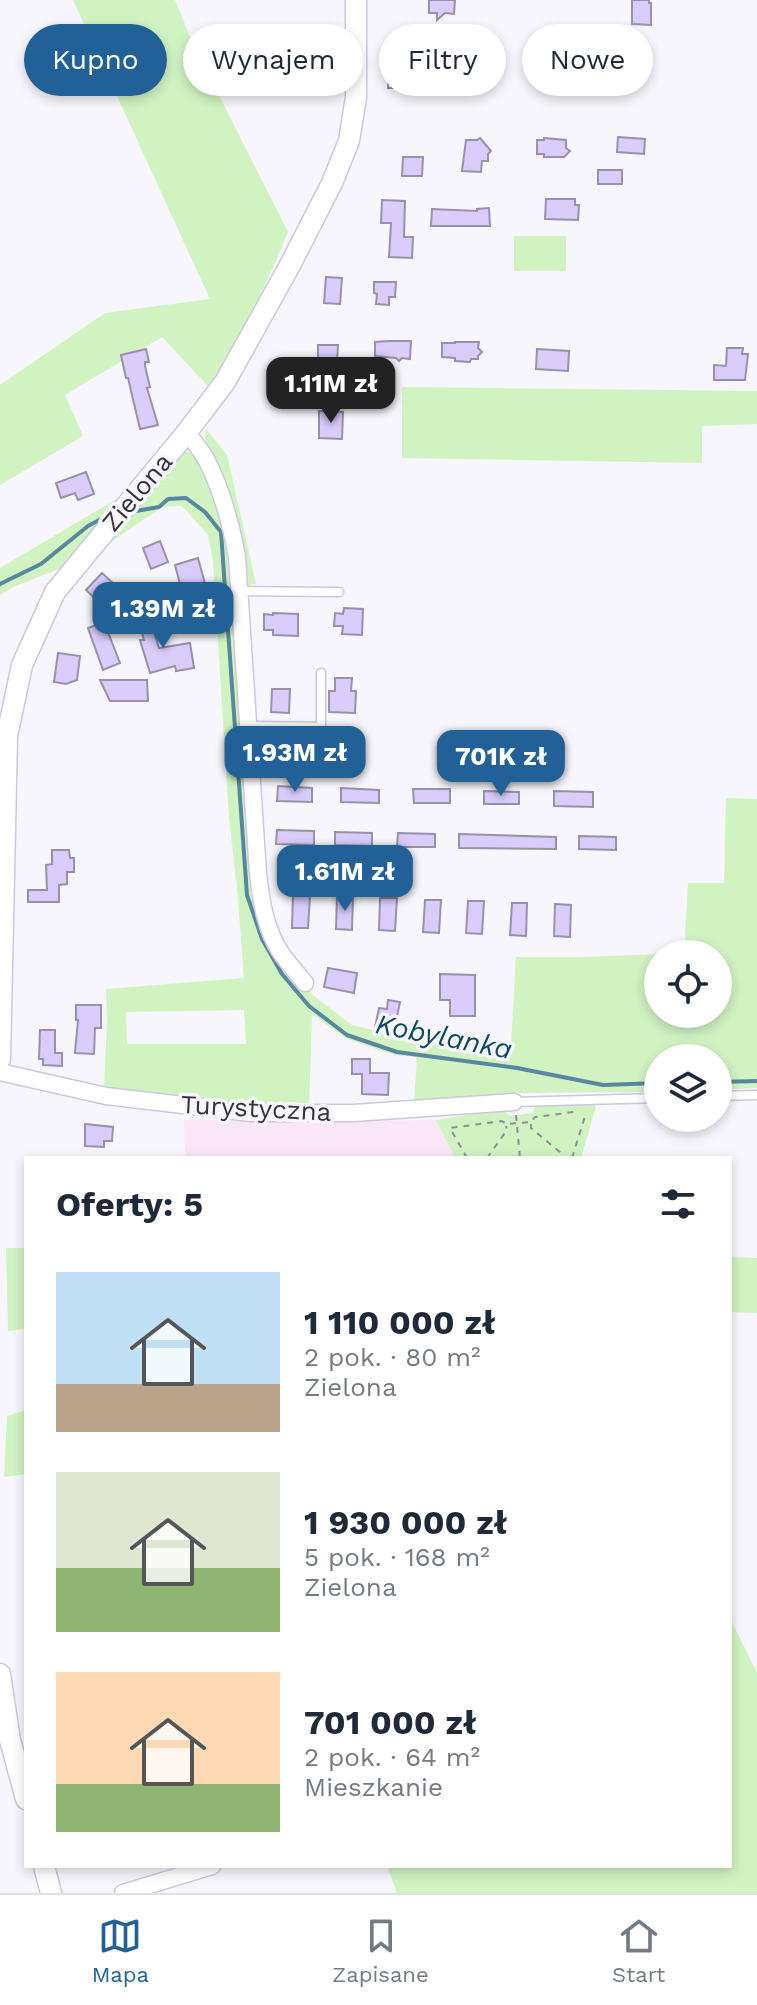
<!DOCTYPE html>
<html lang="pl">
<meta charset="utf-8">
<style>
body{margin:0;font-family:"Work Sans",sans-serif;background:#f6f6f7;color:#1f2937;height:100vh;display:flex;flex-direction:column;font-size:30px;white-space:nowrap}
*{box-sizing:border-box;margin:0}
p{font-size:26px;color:#747a83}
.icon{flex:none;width:44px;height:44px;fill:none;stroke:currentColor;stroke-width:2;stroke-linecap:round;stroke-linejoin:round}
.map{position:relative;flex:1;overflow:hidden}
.drawer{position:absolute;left:24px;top:1156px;width:708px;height:712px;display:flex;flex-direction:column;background:#fff;border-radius:0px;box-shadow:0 4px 12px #0003}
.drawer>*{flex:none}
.banner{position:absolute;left:24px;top:24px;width:710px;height:72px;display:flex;gap:16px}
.tools{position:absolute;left:644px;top:940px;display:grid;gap:16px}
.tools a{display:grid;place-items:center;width:88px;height:88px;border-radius:50%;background:#fff;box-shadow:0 4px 12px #0003;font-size:40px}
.price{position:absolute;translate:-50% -68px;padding:0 18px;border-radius:16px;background:#216197;color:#fff;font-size:26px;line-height:52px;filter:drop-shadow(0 2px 4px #0008)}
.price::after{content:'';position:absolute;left:50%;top:48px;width:24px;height:18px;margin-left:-12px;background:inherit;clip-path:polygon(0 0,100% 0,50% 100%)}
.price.selected{background:#222;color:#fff}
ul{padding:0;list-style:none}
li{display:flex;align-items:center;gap:24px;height:200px;padding:0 32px}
li span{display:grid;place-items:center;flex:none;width:224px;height:160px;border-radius:0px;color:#555}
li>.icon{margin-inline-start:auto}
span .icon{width:96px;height:96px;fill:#fffc;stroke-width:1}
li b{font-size:34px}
h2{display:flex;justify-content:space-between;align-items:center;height:96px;padding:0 32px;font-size:34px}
.pill{padding:0 28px;border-radius:36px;background:#fff;box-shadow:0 4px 12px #0003;font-size:28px;line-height:72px}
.pill.selected{background:#216197;color:#fff}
.menu{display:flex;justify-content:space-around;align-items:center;height:112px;border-top:2px solid #e0e1e3;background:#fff;font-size:22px;color:#747a83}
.menu a{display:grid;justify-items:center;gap:4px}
.menu .selected{color:#216197}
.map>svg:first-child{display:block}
.industrial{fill:#f9e6f7}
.green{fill:#d0f3c1;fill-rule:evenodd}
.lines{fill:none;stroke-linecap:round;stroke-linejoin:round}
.stream{stroke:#58889f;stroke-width:4}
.building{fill:#dacdfc;stroke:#9891ab;stroke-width:2}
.service-casing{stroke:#cec6e2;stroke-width:11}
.minor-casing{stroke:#cec6e2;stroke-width:19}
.tertiary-casing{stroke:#cec6e2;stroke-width:23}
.path{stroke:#908e97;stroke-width:2;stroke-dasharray:6 6;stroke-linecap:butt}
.service{stroke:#fff;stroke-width:8}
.minor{stroke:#fff;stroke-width:16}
.tertiary{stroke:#fff;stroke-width:20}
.labels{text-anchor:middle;stroke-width:7;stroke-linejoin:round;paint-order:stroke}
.street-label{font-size:26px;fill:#36333e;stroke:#f7f6fc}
.water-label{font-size:28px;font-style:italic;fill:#0c495d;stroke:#f7f6fc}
</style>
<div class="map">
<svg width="757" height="1893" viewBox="0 0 757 1893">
<rect width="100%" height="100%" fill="#f7f6fc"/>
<!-- industrial -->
<path class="industrial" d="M 184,1119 L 270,1122 L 436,1120 L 455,1158 L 185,1158 Z"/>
<!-- green -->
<path class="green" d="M 73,0 L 175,0 L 193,44 L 288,232 C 266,285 242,339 208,386 L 162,337 L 65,395 L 83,436 L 0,485 L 0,385 L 105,313 L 210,299 Z
M 514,236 L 566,236 L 566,271 L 514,271 Z
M 402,387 L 757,391 L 757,424 L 702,426 L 702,463 L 402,458 Z
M 206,429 L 227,455 L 256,584 L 246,585 L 238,538 L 205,442 Z
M 182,450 L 199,456 L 230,538 L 257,903 L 298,980 L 310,993 L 352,1025 L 510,1062 L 516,957 L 584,957 L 658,954 L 658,1014 L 718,1014 L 718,954 L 661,954 L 684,953 L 688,883 L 724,883 L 726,798 L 757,799 L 757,1088 L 718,1090 L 718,1058 L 658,1058 L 658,1092 L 515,1093 L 414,1102 L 417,1057 L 394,1055 L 347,1039 L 312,1014 L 309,1110 L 255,1109 L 104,1088 L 107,1022 L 106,989 L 244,978 L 238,898 L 229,817 L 213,561 L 208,535 L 182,506 L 162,507 L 108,544 ZM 244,1010 L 246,1044 L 127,1044 L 126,1012 Z
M 118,498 L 120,502 L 59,569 L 13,587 L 0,595 L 0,568 Z
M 588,1102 L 596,1107 L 581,1158 L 455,1158 L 436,1120 L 502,1109 L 510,1116 L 532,1113 L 535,1107 Z
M 6,1248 L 26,1248 L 26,1329 L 8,1331 Z
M 730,1257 L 757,1258 L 757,1313 L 730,1312 Z
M 26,1410 L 26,1474 L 4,1477 L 7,1416 Z
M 730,1618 L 757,1673 L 757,1893 L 397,1893 L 387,1866 L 730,1866 Z"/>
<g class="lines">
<!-- stream -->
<path class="stream" d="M 130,512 L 159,507 L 168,499 L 186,498 L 205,512 L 221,532 L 247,895 L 262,939 L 282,974 L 309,1006 L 347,1035 L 397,1052 L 517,1068 L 603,1085 L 658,1083
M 0,584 L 41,564 L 88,526 L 105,517
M 718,1082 L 757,1081"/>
</g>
<!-- building -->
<path class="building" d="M 429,0 L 455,0 L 454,14 L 445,13 L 437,20 L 437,13 L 429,13 Z
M 632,0 L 649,0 L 649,3 L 651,3 L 651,25 L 632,24 Z
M 475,46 L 478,54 L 484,54 L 484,79 L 464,79 L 464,54 L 471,54 Z
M 399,53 L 415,54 L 415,62 L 419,66 L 415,70 L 415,75 L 412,75 L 412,88 L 388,88 L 389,55 L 399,55 Z
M 329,67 L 335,90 L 320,94 L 309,83 L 314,81 L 312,71 Z
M 618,137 L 645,139 L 644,154 L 617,152 Z
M 480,138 L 491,151 L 488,154 L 488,161 L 482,161 L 481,172 L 462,171 L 466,140 L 477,140 Z
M 544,138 L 566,140 L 566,148 L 570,151 L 564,157 L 544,157 L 544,154 L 537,154 L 537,140 L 544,140 Z
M 403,157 L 423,157 L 422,176 L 402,176 Z
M 598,170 L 622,170 L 622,184 L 598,184 Z
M 546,199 L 575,199 L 575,205 L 579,205 L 578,220 L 545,219 Z
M 382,200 L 405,201 L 404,237 L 413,237 L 412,258 L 389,257 L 391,223 L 381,223 Z
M 489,208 L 490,226 L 431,226 L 432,209 L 477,211 L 477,209 Z
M 326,277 L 342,278 L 340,304 L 324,303 Z
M 374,282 L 396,282 L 395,297 L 389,297 L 389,305 L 376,304 L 377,294 L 374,293 Z
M 388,341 L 411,341 L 410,359 L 402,358 L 399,361 L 396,358 L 375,356 L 375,342 Z
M 455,342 L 479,342 L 478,348 L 482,352 L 478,356 L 478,359 L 471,359 L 470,362 L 455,361 L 455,358 L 442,357 L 442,343 L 455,343 Z
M 318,345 L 338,345 L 337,362 L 318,361 Z
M 727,348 L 743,348 L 742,354 L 748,354 L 745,380 L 714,380 L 714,365 L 726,366 Z
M 146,349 L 149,362 L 145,362 L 145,366 L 150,387 L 147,388 L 158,425 L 140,429 L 128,378 L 126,378 L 121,355 Z
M 537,349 L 569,351 L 568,371 L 536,369 Z
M 319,411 L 343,412 L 342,439 L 319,438 Z
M 86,472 L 94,494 L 78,500 L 75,493 L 61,498 L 56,483 Z
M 160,541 L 168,562 L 151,569 L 143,548 Z
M 198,558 L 207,591 L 192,595 L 197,613 L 172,619 L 169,607 L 173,606 L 169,592 L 181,588 L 175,565 Z
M 102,573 L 116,586 L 100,603 L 86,590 Z
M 139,590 L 146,612 L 133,617 L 124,594 Z
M 344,608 L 363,609 L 362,635 L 342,634 L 343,626 L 334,626 L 335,613 L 343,614 Z
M 148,612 L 159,648 L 190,643 L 194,668 L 176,671 L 175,666 L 150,673 L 140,640 L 144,640 L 137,616 Z
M 273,613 L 298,614 L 298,636 L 273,635 L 273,630 L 264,630 L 264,614 L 273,615 Z
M 104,622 L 120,663 L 103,670 L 88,628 Z
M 58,653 L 80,656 L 77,680 L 66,684 L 54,682 Z
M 335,678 L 352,678 L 351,691 L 356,691 L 355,713 L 329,712 L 329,691 L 335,691 Z
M 100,680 L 147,680 L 148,701 L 110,701 Z
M 272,689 L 290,689 L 289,713 L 271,712 Z
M 308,743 L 329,743 L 328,763 L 293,763 L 293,750 L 308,750 Z
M 278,786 L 312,788 L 312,802 L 277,801 Z
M 341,788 L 379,790 L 379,803 L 341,802 Z
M 413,789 L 450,789 L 450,803 L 414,803 Z
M 484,791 L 519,792 L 519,804 L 484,804 Z
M 554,791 L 593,792 L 593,807 L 554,806 Z
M 277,830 L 314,831 L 314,845 L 276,844 Z
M 335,832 L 372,833 L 372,846 L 335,845 Z
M 398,833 L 435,834 L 435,847 L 397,847 Z
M 459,834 L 556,837 L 556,849 L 459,848 Z
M 579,836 L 616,837 L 616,850 L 579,849 Z
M 52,850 L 69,850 L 70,858 L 74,858 L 74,872 L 67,872 L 67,884 L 59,885 L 59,902 L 28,902 L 28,890 L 47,890 L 46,865 L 52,864 Z
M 293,895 L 310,896 L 308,928 L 292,928 Z
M 337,897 L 353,897 L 352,930 L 336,929 Z
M 380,898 L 397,898 L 395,931 L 379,930 Z
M 425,900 L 441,900 L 439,933 L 423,932 Z
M 468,901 L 484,901 L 482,934 L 466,933 Z
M 512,903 L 527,903 L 526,936 L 510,935 Z
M 555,904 L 571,905 L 570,937 L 554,936 Z
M 328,968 L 357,973 L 354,993 L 324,987 Z
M 440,974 L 475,975 L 475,1016 L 450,1016 L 450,1000 L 440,1000 Z
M 388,1000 L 400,1002 L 394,1031 L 375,1027 L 379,1008 L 387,1009 Z
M 76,1005 L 101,1005 L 101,1028 L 95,1028 L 94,1054 L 75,1053 L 78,1020 L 76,1020 Z
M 40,1030 L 55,1030 L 55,1053 L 62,1053 L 62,1066 L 43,1065 L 43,1059 L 39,1059 Z
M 352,1059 L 370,1059 L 370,1073 L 389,1073 L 388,1095 L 362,1094 L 362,1074 L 352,1074 Z
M 85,1124 L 113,1127 L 112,1141 L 104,1141 L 104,1147 L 85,1146 Z"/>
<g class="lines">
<!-- service casing -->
<g class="service-casing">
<path id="service" d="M 241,591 L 339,592
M 249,726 L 321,727 L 321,673
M 718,1096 L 757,1095
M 514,1102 L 658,1098"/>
</g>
<!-- minor casing -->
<g class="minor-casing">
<path id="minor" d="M 187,432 C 193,441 200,449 206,459 C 221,488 231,524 237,557 L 258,873 C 261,900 265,929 281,953 C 288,963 297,973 305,983
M 0,1072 L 106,1096 L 251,1113 L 354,1113 L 514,1102
M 123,1893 L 212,1866"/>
</g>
<!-- tertiary casing -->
<g class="tertiary-casing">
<path id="tertiary" d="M 0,1059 L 7,736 L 22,665 L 55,592 L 187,432 L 225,382 L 289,267 L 332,183 L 349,141 L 356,97 L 356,0
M 0,1674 L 10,1740 L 26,1799
M 44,1866 L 51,1893"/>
</g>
<!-- path -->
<path class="path" d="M 516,1115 L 520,1158
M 531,1124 L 531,1128 L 567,1158
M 467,1158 L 450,1128 L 502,1121 L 506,1124 L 531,1122 L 535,1117 L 574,1112
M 487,1158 L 507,1130 L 506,1126
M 572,1158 L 586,1113"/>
<!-- service -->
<use href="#service" class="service"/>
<!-- minor -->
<use href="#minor" class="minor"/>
<!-- tertiary -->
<use href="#tertiary" class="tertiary"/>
</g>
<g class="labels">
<!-- street labels -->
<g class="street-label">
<text transform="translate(137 492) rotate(-50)" y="9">Zielona</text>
<text transform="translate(256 1108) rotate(3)" y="9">Turystyczna</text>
</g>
<!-- water labels -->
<g class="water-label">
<text transform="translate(444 1036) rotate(11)" y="10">Kobylanka</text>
</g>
</g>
</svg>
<div class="tools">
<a><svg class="icon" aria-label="locate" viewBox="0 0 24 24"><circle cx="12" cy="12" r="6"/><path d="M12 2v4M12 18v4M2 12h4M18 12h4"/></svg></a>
<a><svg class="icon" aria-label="layers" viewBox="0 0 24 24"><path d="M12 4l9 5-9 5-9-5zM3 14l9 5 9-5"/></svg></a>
</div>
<b class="price selected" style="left:331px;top:425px">1.11M zł</b>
<b class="price" style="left:163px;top:650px">1.39M zł</b>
<b class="price" style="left:295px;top:794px">1.93M zł</b>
<b class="price" style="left:501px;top:798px">701K zł</b>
<b class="price" style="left:345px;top:913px">1.61M zł</b>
<div class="banner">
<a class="pill selected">Kupno</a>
<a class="pill">Wynajem</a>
<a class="pill">Filtry</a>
<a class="pill">Nowe</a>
</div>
<section class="drawer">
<h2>Oferty: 5<svg class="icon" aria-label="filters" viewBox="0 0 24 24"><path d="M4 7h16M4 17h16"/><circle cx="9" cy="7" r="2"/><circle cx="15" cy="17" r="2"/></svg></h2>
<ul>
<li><span style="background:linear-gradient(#bfe0f5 70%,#b9a48a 0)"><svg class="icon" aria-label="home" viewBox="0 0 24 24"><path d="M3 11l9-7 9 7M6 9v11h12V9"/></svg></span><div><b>1 110 000 zł</b><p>2 pok. · 80 m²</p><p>Zielona</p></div></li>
<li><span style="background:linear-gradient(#dfe7d0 60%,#8fb573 0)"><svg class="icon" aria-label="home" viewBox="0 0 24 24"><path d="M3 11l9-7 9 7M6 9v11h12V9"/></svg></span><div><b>1 930 000 zł</b><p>5 pok. · 168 m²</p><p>Zielona</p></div></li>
<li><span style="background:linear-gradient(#ffd9b3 70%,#8fb573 0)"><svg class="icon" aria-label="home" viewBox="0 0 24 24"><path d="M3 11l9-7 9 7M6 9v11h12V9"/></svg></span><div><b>701 000 zł</b><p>2 pok. · 64 m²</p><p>Mieszkanie</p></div></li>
</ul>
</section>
</div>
<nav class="menu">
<a class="selected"><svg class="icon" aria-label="map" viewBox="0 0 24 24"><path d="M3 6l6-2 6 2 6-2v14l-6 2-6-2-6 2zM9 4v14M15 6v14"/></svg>Mapa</a>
<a><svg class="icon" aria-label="saved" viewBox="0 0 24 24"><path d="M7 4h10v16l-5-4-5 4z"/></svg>Zapisane</a>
<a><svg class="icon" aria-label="home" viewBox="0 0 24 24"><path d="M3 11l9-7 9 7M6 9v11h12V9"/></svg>Start</a>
</nav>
